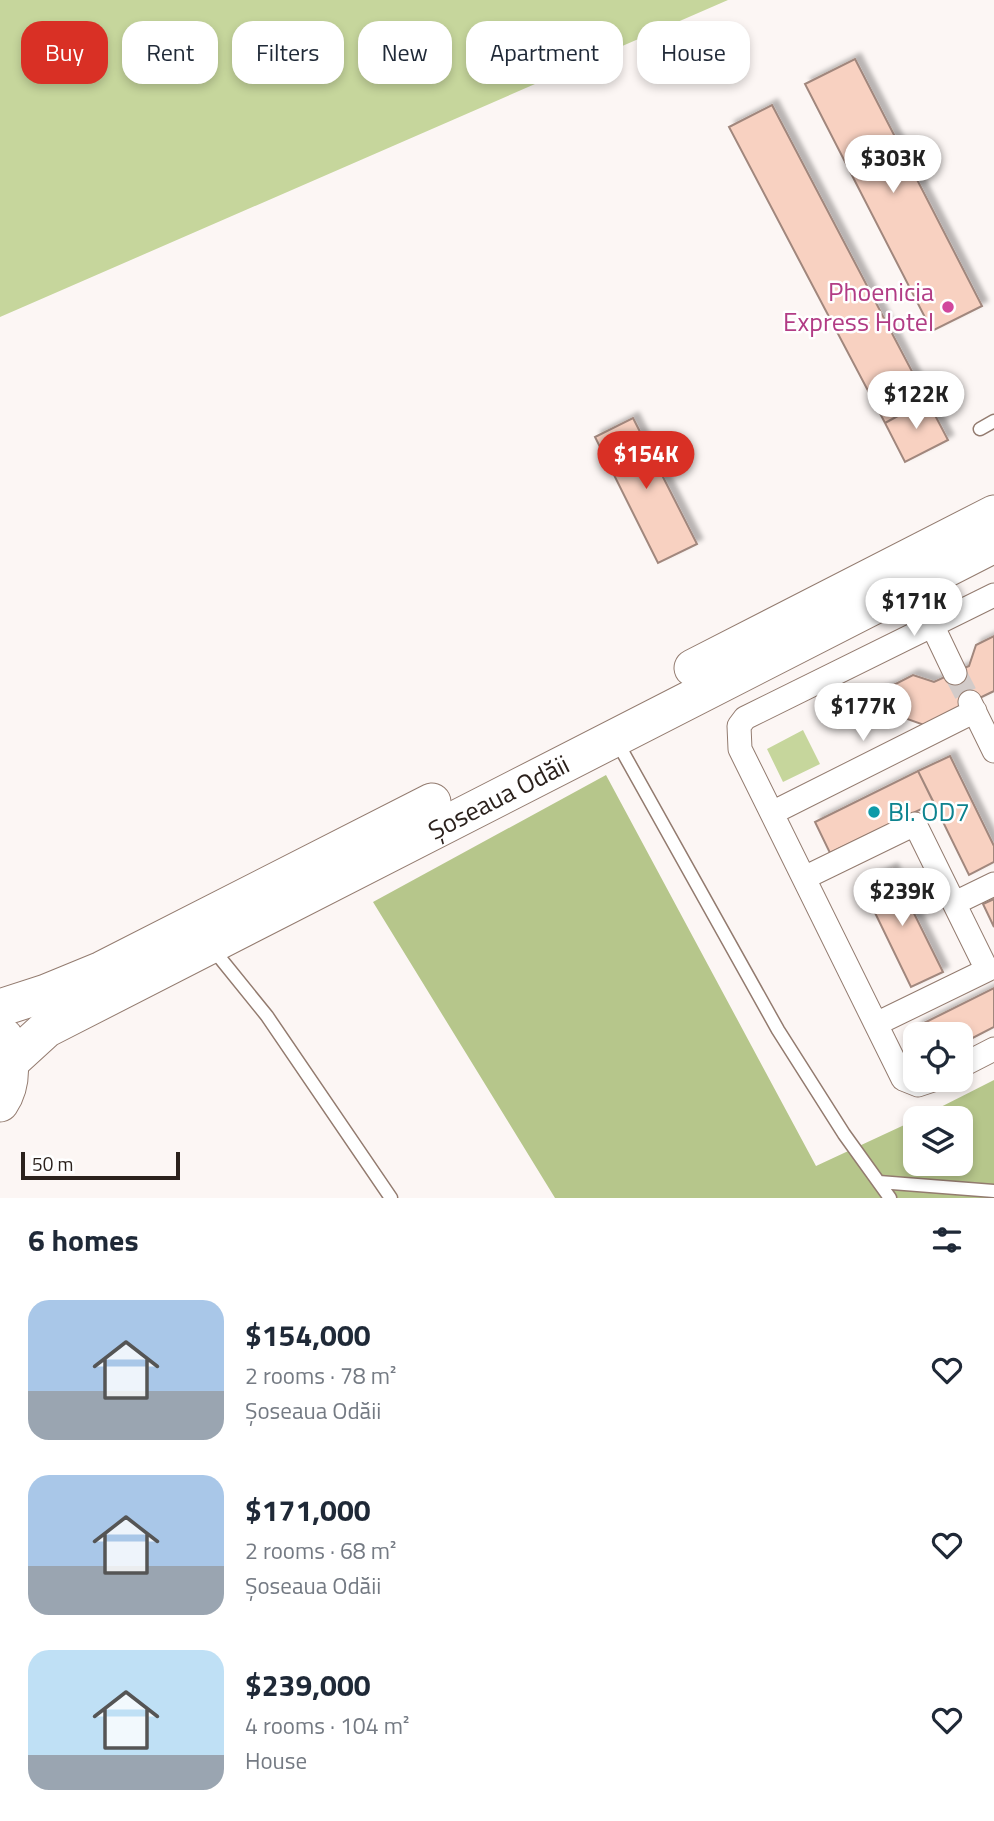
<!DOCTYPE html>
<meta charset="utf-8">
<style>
body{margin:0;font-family:"Titillium Web",sans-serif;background:#f2f2f3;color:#1f2937;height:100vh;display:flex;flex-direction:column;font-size:26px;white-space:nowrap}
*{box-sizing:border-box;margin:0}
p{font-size:23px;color:#747a83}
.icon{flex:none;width:38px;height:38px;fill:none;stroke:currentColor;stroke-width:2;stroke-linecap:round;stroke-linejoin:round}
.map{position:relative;height:1198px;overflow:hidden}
.sheet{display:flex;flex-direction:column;background:#fff;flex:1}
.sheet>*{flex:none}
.banner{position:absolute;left:21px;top:21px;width:952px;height:63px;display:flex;gap:14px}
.controls{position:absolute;left:903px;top:1022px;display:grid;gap:14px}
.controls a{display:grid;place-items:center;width:70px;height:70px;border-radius:14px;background:#fff;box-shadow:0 4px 10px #0003;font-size:35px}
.scale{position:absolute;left:21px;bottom:18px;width:159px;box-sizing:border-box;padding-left:7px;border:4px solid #2b211c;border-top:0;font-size:19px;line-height:24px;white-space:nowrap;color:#2b211c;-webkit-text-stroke:5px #fff;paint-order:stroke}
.price{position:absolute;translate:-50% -60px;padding:0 16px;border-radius:24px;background:#fff;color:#222;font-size:23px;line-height:46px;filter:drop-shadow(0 2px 4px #0008)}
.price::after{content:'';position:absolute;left:50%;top:42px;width:21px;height:16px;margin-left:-10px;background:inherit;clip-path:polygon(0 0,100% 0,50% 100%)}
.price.current{background:#d93025;color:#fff}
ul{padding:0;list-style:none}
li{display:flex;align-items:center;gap:21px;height:175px;padding:0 28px}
li span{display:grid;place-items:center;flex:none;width:196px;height:140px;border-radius:21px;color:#555}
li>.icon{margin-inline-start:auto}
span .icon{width:84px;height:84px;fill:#fffc;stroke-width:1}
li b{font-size:30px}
h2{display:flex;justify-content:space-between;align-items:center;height:84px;padding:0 28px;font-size:30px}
.pill{padding:0 24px;border-radius:21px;background:#fff;box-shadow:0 4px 10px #0003;font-size:24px;line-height:63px}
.pill.current{background:#d93025;color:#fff}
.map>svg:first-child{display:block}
.green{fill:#c6d69c}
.forest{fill:#b6c68b}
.building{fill:#f8d1c1;stroke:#a1877d;stroke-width:2;filter:url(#shadow)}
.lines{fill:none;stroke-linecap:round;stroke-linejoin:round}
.minor-tunnel{stroke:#d2cbc9;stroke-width:23;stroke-dasharray:23 11;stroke-linecap:butt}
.service-casing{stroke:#937b6f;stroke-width:15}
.minor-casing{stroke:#937b6f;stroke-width:25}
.primary-casing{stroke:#937b6f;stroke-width:39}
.service{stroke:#fff;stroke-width:12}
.minor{stroke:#fff;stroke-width:23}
.primary{stroke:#fff;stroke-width:37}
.hotel-dot{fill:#d1479c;stroke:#fff;stroke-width:2.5}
.culture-dot{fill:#0f9aa8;stroke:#fff;stroke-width:2.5}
.labels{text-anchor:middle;stroke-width:5;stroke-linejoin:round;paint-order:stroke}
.hotel-label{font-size:26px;fill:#b23c85;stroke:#fff;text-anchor:end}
.street-label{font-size:26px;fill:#2b211c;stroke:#fff}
.culture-label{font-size:26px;fill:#0d838f;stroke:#fff;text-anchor:start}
</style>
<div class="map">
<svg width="994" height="1198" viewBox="0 0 994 1198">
<defs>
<filter id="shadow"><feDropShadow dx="5.5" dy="-5.5" stdDeviation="2" flood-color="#0004"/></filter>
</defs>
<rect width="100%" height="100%" fill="#fcf6f4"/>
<!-- green -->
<path class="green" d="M 0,0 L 728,0 L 0,317 Z
M 803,730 L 820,764 L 783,782 L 767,749 Z"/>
<!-- forest -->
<path class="forest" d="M 606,775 L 816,1166 L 915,1120 L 915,1164 L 961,1164 L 961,1118 L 919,1118 L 994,1080 L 994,1198 L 555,1198 L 373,902 Z"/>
<!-- building -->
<path class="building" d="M 855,59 L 982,306 L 932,331 L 805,84 Z
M 772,105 L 927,400 L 885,423 L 729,127 Z
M 927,400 L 948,440 L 905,462 L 885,423 Z
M 633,418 L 697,544 L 658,563 L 595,437 Z
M 994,636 L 994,691 L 924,725 L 902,717 L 888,724 L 874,695 L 913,675 L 934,682 L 969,666 L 976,645 Z
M 950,756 L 994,846 L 994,862 L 969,875 L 918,771 Z
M 918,771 L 934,803 L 830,853 L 815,822 Z
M 892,869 L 943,972 L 911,987 L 861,884 Z
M 994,899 L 994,927 L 983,904 Z
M 994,988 L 994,1027 L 961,1044 L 961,1034 L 920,1034 L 916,1027 Z"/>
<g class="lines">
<!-- minor-tunnel -->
<path class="minor-tunnel" d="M 955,673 L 970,702"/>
<!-- service casing -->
<g class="service-casing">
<path id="service" d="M 980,429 L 994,421
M 616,740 L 778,1030 L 844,1134 L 890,1198
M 212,948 L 267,1016 L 391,1198
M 879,1182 L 994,1191"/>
</g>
<!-- minor casing -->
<g class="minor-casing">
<path id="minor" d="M 913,585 L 955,673
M 970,702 L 994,751
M 772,813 L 975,711
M 804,878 L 915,824 L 987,970 L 876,1024
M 955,903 L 994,884
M 961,1066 L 994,1049
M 933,1080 L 918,1085 L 903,1079 L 740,749 L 739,726 L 745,718 L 994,595"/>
</g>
<!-- primary casing -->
<g class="primary-casing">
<g id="primary">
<path d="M 693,668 L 994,514"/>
<path d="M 0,1008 L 46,993 L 102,970 L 432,802"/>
<path id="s1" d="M 11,1061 L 46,1029 L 994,544"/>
<path d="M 0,1103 C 14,1082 10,1060 4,1037"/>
</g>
</g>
<!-- service -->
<use href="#service" class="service"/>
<!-- minor -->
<use href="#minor" class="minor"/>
<!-- primary -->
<use href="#primary" class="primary"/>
</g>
<!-- markers -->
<circle class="hotel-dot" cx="948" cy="307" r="7"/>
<circle class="culture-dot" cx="874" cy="812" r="7"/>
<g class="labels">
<!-- hotel labels -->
<g class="hotel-label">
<text x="934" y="301">Phoenicia<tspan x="934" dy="30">Express Hotel</tspan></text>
</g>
<!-- street labels -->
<g class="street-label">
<text dy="9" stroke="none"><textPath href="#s1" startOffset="556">Șoseaua Odăii</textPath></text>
</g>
<!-- culture labels -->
<g class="culture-label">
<text x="888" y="821">Bl. OD7</text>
</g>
</g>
</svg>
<div class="controls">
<a><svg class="icon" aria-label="locate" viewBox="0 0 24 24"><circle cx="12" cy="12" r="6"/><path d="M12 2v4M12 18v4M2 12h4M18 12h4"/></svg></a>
<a><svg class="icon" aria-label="layers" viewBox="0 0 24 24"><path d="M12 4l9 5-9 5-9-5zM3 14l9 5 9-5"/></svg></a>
</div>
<div class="scale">50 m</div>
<b class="price" style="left:893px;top:195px">$303K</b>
<b class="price" style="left:916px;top:431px">$122K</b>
<b class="price current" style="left:646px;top:491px">$154K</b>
<b class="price" style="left:914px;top:638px">$171K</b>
<b class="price" style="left:863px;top:743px">$177K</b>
<b class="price" style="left:902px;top:928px">$239K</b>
<div class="banner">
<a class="pill current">Buy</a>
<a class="pill">Rent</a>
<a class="pill">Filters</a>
<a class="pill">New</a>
<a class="pill">Apartment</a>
<a class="pill">House</a>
</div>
</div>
<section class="sheet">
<h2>6 homes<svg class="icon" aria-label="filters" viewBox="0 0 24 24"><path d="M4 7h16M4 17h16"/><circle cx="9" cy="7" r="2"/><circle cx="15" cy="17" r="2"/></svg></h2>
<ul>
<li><span style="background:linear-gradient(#a9c7e8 65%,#9aa5b1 0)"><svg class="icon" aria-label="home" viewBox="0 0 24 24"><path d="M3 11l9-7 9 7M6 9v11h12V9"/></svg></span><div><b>$154,000</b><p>2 rooms · 78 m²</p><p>Șoseaua Odăii</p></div><svg class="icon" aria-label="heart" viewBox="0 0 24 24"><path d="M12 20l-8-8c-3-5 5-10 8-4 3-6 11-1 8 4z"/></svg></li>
<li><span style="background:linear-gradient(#a9c7e8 65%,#9aa5b1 0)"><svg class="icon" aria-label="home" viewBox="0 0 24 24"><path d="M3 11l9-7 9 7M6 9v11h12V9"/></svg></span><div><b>$171,000</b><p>2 rooms · 68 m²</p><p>Șoseaua Odăii</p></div><svg class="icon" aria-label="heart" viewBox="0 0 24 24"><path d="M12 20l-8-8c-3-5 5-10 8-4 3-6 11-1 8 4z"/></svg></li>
<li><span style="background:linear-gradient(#bfe0f5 75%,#9aa5b1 0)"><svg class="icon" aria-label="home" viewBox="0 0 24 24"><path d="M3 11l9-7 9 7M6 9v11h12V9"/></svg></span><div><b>$239,000</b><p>4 rooms · 104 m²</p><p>House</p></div><svg class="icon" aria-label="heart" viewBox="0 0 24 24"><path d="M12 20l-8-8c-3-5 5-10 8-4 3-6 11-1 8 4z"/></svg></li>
</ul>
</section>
